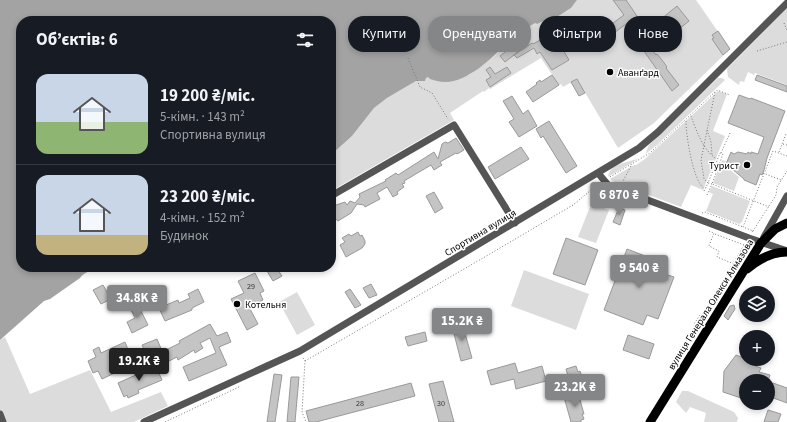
<!DOCTYPE html>
<html lang="uk">
<meta charset="utf-8">
<style>
body{margin:0;font-family:"Source Sans 3",sans-serif;background:#20242c;color:#f1f3f6;height:100vh;display:flex;flex-direction:column;font-size:15px;white-space:nowrap}
*{box-sizing:border-box;margin:0}
p{font-size:13px;color:#9ea1a6}
.icon{flex:none;width:22px;height:22px;fill:none;stroke:currentColor;stroke-width:2;stroke-linecap:round;stroke-linejoin:round}
.map{position:relative;flex:1;overflow:hidden}
.details{position:absolute;left:16px;top:16px;width:320px;height:256px;display:flex;flex-direction:column;background:#171b24;border-radius:16px;box-shadow:0 2px 6px #0003}
.details>*{flex:none}
.guide{position:absolute;left:348px;top:16px;width:379px;height:36px;display:flex;gap:8px}
.fabs{position:absolute;left:739px;top:286px;display:grid;gap:8px}
.fabs a{display:grid;place-items:center;width:36px;height:36px;border-radius:50%;background:#171b24;box-shadow:0 2px 6px #0003;font-size:20px}
.price{position:absolute;translate:-50% -34px;padding:0 9px;border-radius:4px;background:#858687;color:#fff;font-size:13px;line-height:26px;filter:drop-shadow(0 1px 2px #0008)}
.price::after{content:'';position:absolute;left:50%;top:24px;width:12px;height:9px;margin-left:-6px;background:inherit;clip-path:polygon(0 0,100% 0,50% 100%)}
.price.active{background:#222;color:#fff}
ul{padding:0;list-style:none}
li{display:flex;align-items:center;gap:12px;height:100px;padding:0 20px}
li+li{border-top:1px solid #363941}
li span{display:grid;place-items:center;flex:none;width:112px;height:80px;border-radius:12px;color:#555}
li>.icon{margin-inline-start:auto}
span .icon{width:48px;height:48px;fill:#fffc;stroke-width:1}
li b{font-size:17px}
h2{display:flex;justify-content:space-between;align-items:center;height:48px;padding:0 20px;font-size:17px}
.pill{padding:0 14px;border-radius:16px;background:#171b24;box-shadow:0 2px 6px #0003;font-size:14px;line-height:36px}
.pill.active{background:#858687;color:#fff}
.map>svg:first-child{display:block}
.green{fill:#dcdcdc}
.water{fill:#a3a3a3}
.building{fill:#c4c4c4;stroke:#999}
.lines{fill:none;stroke-linecap:round;stroke-linejoin:round}
.path{stroke:#777;stroke-width:1;stroke-dasharray:1 2;stroke-linecap:butt}
.minor{stroke:#555;stroke-width:7}
.major{stroke:#000;stroke-width:9}
.poi-dot{fill:#000;stroke:#fff;stroke-width:1.5}
.labels{text-anchor:middle;stroke-width:3;stroke-linejoin:round;paint-order:stroke}
.number-label{font-size:8px;fill:#313131}
.poi-label{font-size:10px;fill:#000;stroke:#fff;text-anchor:start}
.street-label{font-size:10px;fill:#000;stroke:#fff}
</style>
<div class="map">
<svg width="787" height="422" viewBox="0 0 787 422">
<rect width="100%" height="100%" fill="#fff"/>
<!-- green -->
<path class="green" d="M 577,0 L 696,0 L 730,49 L 654,123 L 618,148 L 577,79 L 563,87 L 561,84 L 559,85 L 541,58 L 490,89 L 489,88 L 484,92 L 483,91 L 450,113 L 454,120 L 331,191 L 331,155 L 352,136 L 374,108 L 387,98 L 416,81 L 425,81 L 426,77 L 428,77 L 434,80 L 469,75 L 496,55 L 507,43 L 513,43 L 519,36 L 529,31 L 528,27 L 535,22 L 537,24 L 555,16 L 557,17 L 571,8 Z
M 787,8 L 787,85 L 755,73 L 754,75 L 748,72 L 744,82 L 740,81 L 739,85 L 728,77 L 727,69 Z
M 718,78 L 722,78 L 725,80 L 658,144 C 643,157 625,167 608,177 C 610,160 635,164 645,154 C 647,152 647,148 649,145 Z
M 718,91 L 727,94 L 713,131 L 725,136 L 703,190 L 691,185 L 681,207 L 614,182 L 610,179 L 634,165 L 636,165 L 645,159 Z
M 722,160 L 726,161 L 724,165 L 739,177 L 734,191 L 713,183 Z
M 712,186 L 750,201 L 742,222 L 739,224 L 706,211 L 713,194 L 709,192 Z
M 591,204 L 609,210 L 596,243 L 578,237 Z
M 524,270 L 589,294 L 576,330 L 511,306 Z
M 297,292 L 315,325 L 297,335 L 279,302 Z
M 5,337 L 30,394 L 90,370 L 111,412 L 161,392 L 168,406 L 134,422 L 0,422 L 0,340 Z
M 682,391 L 688,391 L 734,412 L 738,418 L 737,422 L 704,422 L 706,413 L 690,407 L 686,413 L 676,402 Z"/>
<!-- water -->
<path class="water" d="M 0,0 L 577,0 L 571,8 L 557,17 L 555,16 L 537,24 L 535,23 L 528,27 L 529,31 L 519,36 L 513,43 L 507,43 C 492,58 468,82 445,82 C 440,82 434,80 430,79 L 428,77 L 426,78 L 425,81 L 416,81 L 387,98 L 374,108 L 352,136 L 331,155 L 331,21 L 21,21 L 21,267 L 94,267 C 90,272 84,272 80,278 L 50,299 L 44,301 L 0,340 Z"/>
<!-- building -->
<path class="building" d="M 613,0 L 626,0 L 639,19 L 632,24 L 630,21 L 614,33 L 609,26 L 624,15 Z
M 677,6 L 689,21 L 662,43 L 652,31 L 663,22 L 660,20 Z
M 556,17 L 561,26 L 548,33 L 543,25 Z
M 637,30 L 656,55 L 657,54 L 662,60 L 667,67 L 666,68 L 679,85 L 672,91 L 632,34 Z
M 718,31 L 730,49 L 723,55 L 712,39 L 714,38 L 712,35 Z
M 580,32 L 587,42 L 576,49 L 570,40 Z
M 551,34 L 554,39 L 552,40 L 558,51 L 562,48 L 569,60 L 552,70 L 540,52 L 537,54 L 534,48 L 517,58 L 514,55 L 532,43 L 533,44 Z
M 513,44 L 519,51 L 505,62 L 500,56 L 509,49 L 508,48 Z
M 490,67 L 495,74 L 507,67 L 511,73 L 490,87 L 486,80 L 491,77 L 486,70 Z
M 552,75 L 559,85 L 533,102 L 526,92 L 537,84 L 536,83 L 540,80 L 541,82 Z
M 757,75 L 787,86 L 787,92 L 755,80 Z
M 577,79 L 585,93 L 579,96 L 571,82 Z
M 739,95 L 750,99 L 751,98 L 785,111 L 767,158 L 764,170 L 762,175 L 760,174 L 756,185 L 744,180 L 744,179 L 726,164 L 731,152 L 734,154 L 738,152 L 747,154 L 748,152 L 751,154 L 751,152 L 758,154 L 764,137 L 728,123 Z
M 512,96 L 523,114 L 528,110 L 537,126 L 519,137 L 509,122 L 514,119 L 503,101 Z
M 549,121 L 577,166 L 566,173 L 543,136 L 541,138 L 536,129 Z
M 456,138 L 464,150 L 457,154 L 456,153 L 440,162 L 442,165 L 434,170 L 431,165 L 404,181 L 405,183 L 402,184 L 404,187 L 397,192 L 398,194 L 393,197 L 387,187 L 377,193 L 380,199 L 365,207 L 364,205 L 357,204 L 351,213 L 338,221 L 331,215 L 336,205 L 345,202 L 347,205 L 350,201 L 355,203 L 360,197 L 359,194 L 386,181 L 385,180 L 396,173 L 398,175 L 434,152 L 438,159 L 442,144 L 445,142 L 448,143 Z
M 521,147 L 529,159 L 495,179 L 488,167 Z
M 434,192 L 443,208 L 435,213 L 426,196 Z
M 619,208 L 625,210 L 620,225 L 613,222 Z
M 358,232 L 360,236 L 362,235 L 365,241 L 365,244 L 362,248 L 346,257 L 340,245 L 345,242 L 342,238 L 349,234 L 351,236 Z
M 566,238 L 598,250 L 585,285 L 553,274 Z
M 627,249 L 666,264 L 662,273 L 674,277 L 658,319 L 647,315 L 643,325 L 604,310 Z
M 270,267 L 276,267 L 282,276 L 273,281 L 267,271 L 268,270 L 267,269 Z
M 255,273 L 264,291 L 260,293 L 263,300 L 249,307 L 258,324 L 247,330 L 231,299 L 244,293 L 238,281 Z
M 371,284 L 377,295 L 369,298 L 363,288 Z
M 103,285 L 111,299 L 101,304 L 93,290 Z
M 198,289 L 204,302 L 192,308 L 192,310 L 165,321 L 159,308 L 178,300 L 179,303 L 190,298 L 188,294 Z
M 350,289 L 361,305 L 355,308 L 345,292 Z
M 140,303 L 143,309 L 140,309 L 148,325 L 132,333 L 127,322 L 135,318 L 130,308 Z
M 734,305 L 735,309 L 728,320 L 724,316 L 730,306 Z
M 462,323 L 472,358 L 461,361 L 452,326 Z
M 210,324 L 217,336 L 227,332 L 231,342 L 219,347 L 227,365 L 189,381 L 183,367 L 216,353 L 210,338 L 200,343 L 203,348 L 195,353 L 194,350 L 178,360 L 177,357 L 167,362 L 162,352 L 180,343 L 179,341 Z
M 425,332 L 427,341 L 408,346 L 405,337 Z
M 628,335 L 654,344 L 649,359 L 623,350 Z
M 157,339 L 162,351 L 148,358 L 142,345 Z
M 125,342 L 131,357 L 118,362 L 121,370 L 102,379 L 98,371 L 93,373 L 88,361 L 96,357 L 93,350 L 99,347 L 101,353 Z
M 736,355 L 757,363 L 755,366 L 761,368 L 759,372 L 770,375 L 768,381 L 746,381 L 746,396 L 745,396 L 744,399 L 723,392 L 724,371 Z
M 515,363 L 518,373 L 542,366 L 546,381 L 516,389 L 514,379 L 491,385 L 487,371 Z
M 576,366 L 578,372 L 580,371 L 585,386 L 583,386 L 584,391 L 573,394 L 566,369 Z
M 144,368 L 147,374 L 157,369 L 162,380 L 138,390 L 139,393 L 128,398 L 127,395 L 124,397 L 118,383 L 138,374 L 137,371 Z
M 274,374 L 282,375 L 275,422 L 267,422 Z
M 291,377 L 299,377 L 295,422 L 287,422 Z
M 443,381 L 454,422 L 439,422 L 429,384 Z
M 411,383 L 415,396 L 316,422 L 309,422 L 306,411 Z
M 773,383 L 787,388 L 787,403 L 768,396 Z
M 578,393 L 584,414 L 582,414 L 584,419 L 581,420 L 581,422 L 571,422 L 564,397 Z
M 768,410 L 781,414 L 778,422 L 764,422 Z"/>
<g class="lines">
<!-- path -->
<path class="path" d="M 784,23 L 787,31
M 757,51 L 787,42
M 408,58 L 420,87 L 432,93 L 448,119
M 691,116 C 696,130 704,152 717,159
M 686,121 C 686,135 693,183 705,189
M 707,130 L 711,142 L 712,155
M 730,133 L 721,153 L 723,154 L 712,184 L 769,207
M 783,144 L 787,145
M 779,152 L 786,134
M 763,173 L 781,180
M 610,177 L 650,153 L 717,90 L 730,95
M 622,183 L 632,164
M 704,191 L 708,183 L 704,179 L 701,160 L 715,92
M 707,195 L 712,184 L 708,183 L 720,153 L 721,153
M 702,213 L 705,212 L 743,227
M 709,231 L 714,233 L 709,246 L 719,251 L 717,257 L 734,264
M 753,231 L 776,195 L 777,187 L 787,171
M 752,232 L 753,231 L 743,227 L 773,151 L 787,156
M 715,234 L 744,245
M 681,349 L 695,328 L 694,324 L 700,315 L 703,315 L 744,245
M 303,358 L 305,361 L 302,412 L 306,422
M 305,361 L 483,258 L 573,205 L 596,186 L 601,188
M 165,422 L 241,386"/>
<!-- minor -->
<path class="minor" d="M 598,173 L 608,185 L 613,187 L 749,238 L 787,251
M 331,196 L 454,125 L 515,223
M 764,237 L 787,196
M 0,414 L 3,422
M 144,422 L 300,351 L 639,148 L 658,132 L 787,3"/>
<!-- major -->
<path class="major" d="M 747,269 C 759,259 771,252 787,252
M 650,422 L 761,243 L 775,229 L 787,223"/>
</g>
<!-- markers -->
<g class="poi-dot">
<circle cx="610" cy="72" r="4"/>
<circle cx="747" cy="165" r="4"/>
<circle cx="237" cy="304" r="4"/>
</g>
<g class="labels">
<!-- number labels -->
<g class="number-label">
<text x="251" y="289">29</text>
<text x="360" y="406">28</text>
<text x="441" y="406">30</text>
</g>
<!-- poi labels -->
<g class="poi-label">
<text x="618" y="76">Аванґард</text>
<text x="739" y="169" text-anchor="end">Турист</text>
<text x="245" y="308">Котельня</text>
</g>
<!-- street labels -->
<g class="street-label">
<text transform="translate(480 232) rotate(-31)" y="4">Спортивна вулиця</text>
<text transform="translate(710 304) rotate(-58)" y="4">вулиця Генерала Олекси Алмазова</text>
</g>
</g>
</svg>
<div class="fabs">
<a><svg class="icon" aria-label="layers" viewBox="0 0 24 24"><path d="M12 4l9 5-9 5-9-5zM3 14l9 5 9-5"/></svg></a>
<a>+</a>
<a>−</a>
</div>
<b class="price" style="left:619px;top:216px">6 870 ₴</b>
<b class="price" style="left:639px;top:289px">9 540 ₴</b>
<b class="price" style="left:137px;top:319px">34.8K ₴</b>
<b class="price" style="left:462px;top:342px">15.2K ₴</b>
<b class="price active" style="left:139px;top:382px">19.2K ₴</b>
<b class="price" style="left:575px;top:408px">23.2K ₴</b>
<div class="guide">
<a class="pill">Купити</a>
<a class="pill active">Орендувати</a>
<a class="pill">Фільтри</a>
<a class="pill">Нове</a>
</div>
<section class="details">
<h2>Об’єктів: 6<svg class="icon" aria-label="filters" viewBox="0 0 24 24"><path d="M4 7h16M4 17h16"/><circle cx="9" cy="7" r="2"/><circle cx="15" cy="17" r="2"/></svg></h2>
<ul>
<li><span style="background:linear-gradient(#c9d6e8 60%,#8fb573 0)"><svg class="icon" aria-label="home" viewBox="0 0 24 24"><path d="M3 11l9-7 9 7M6 9v11h12V9"/></svg></span><div><b>19 200 ₴/міс.</b><p>5-кімн. · 143 m²</p><p>Спортивна вулиця</p></div></li>
<li><span style="background:linear-gradient(#c9d6e8 75%,#c2b280 0)"><svg class="icon" aria-label="home" viewBox="0 0 24 24"><path d="M3 11l9-7 9 7M6 9v11h12V9"/></svg></span><div><b>23 200 ₴/міс.</b><p>4-кімн. · 152 m²</p><p>Будинок</p></div></li>
</ul>
</section>
</div>
